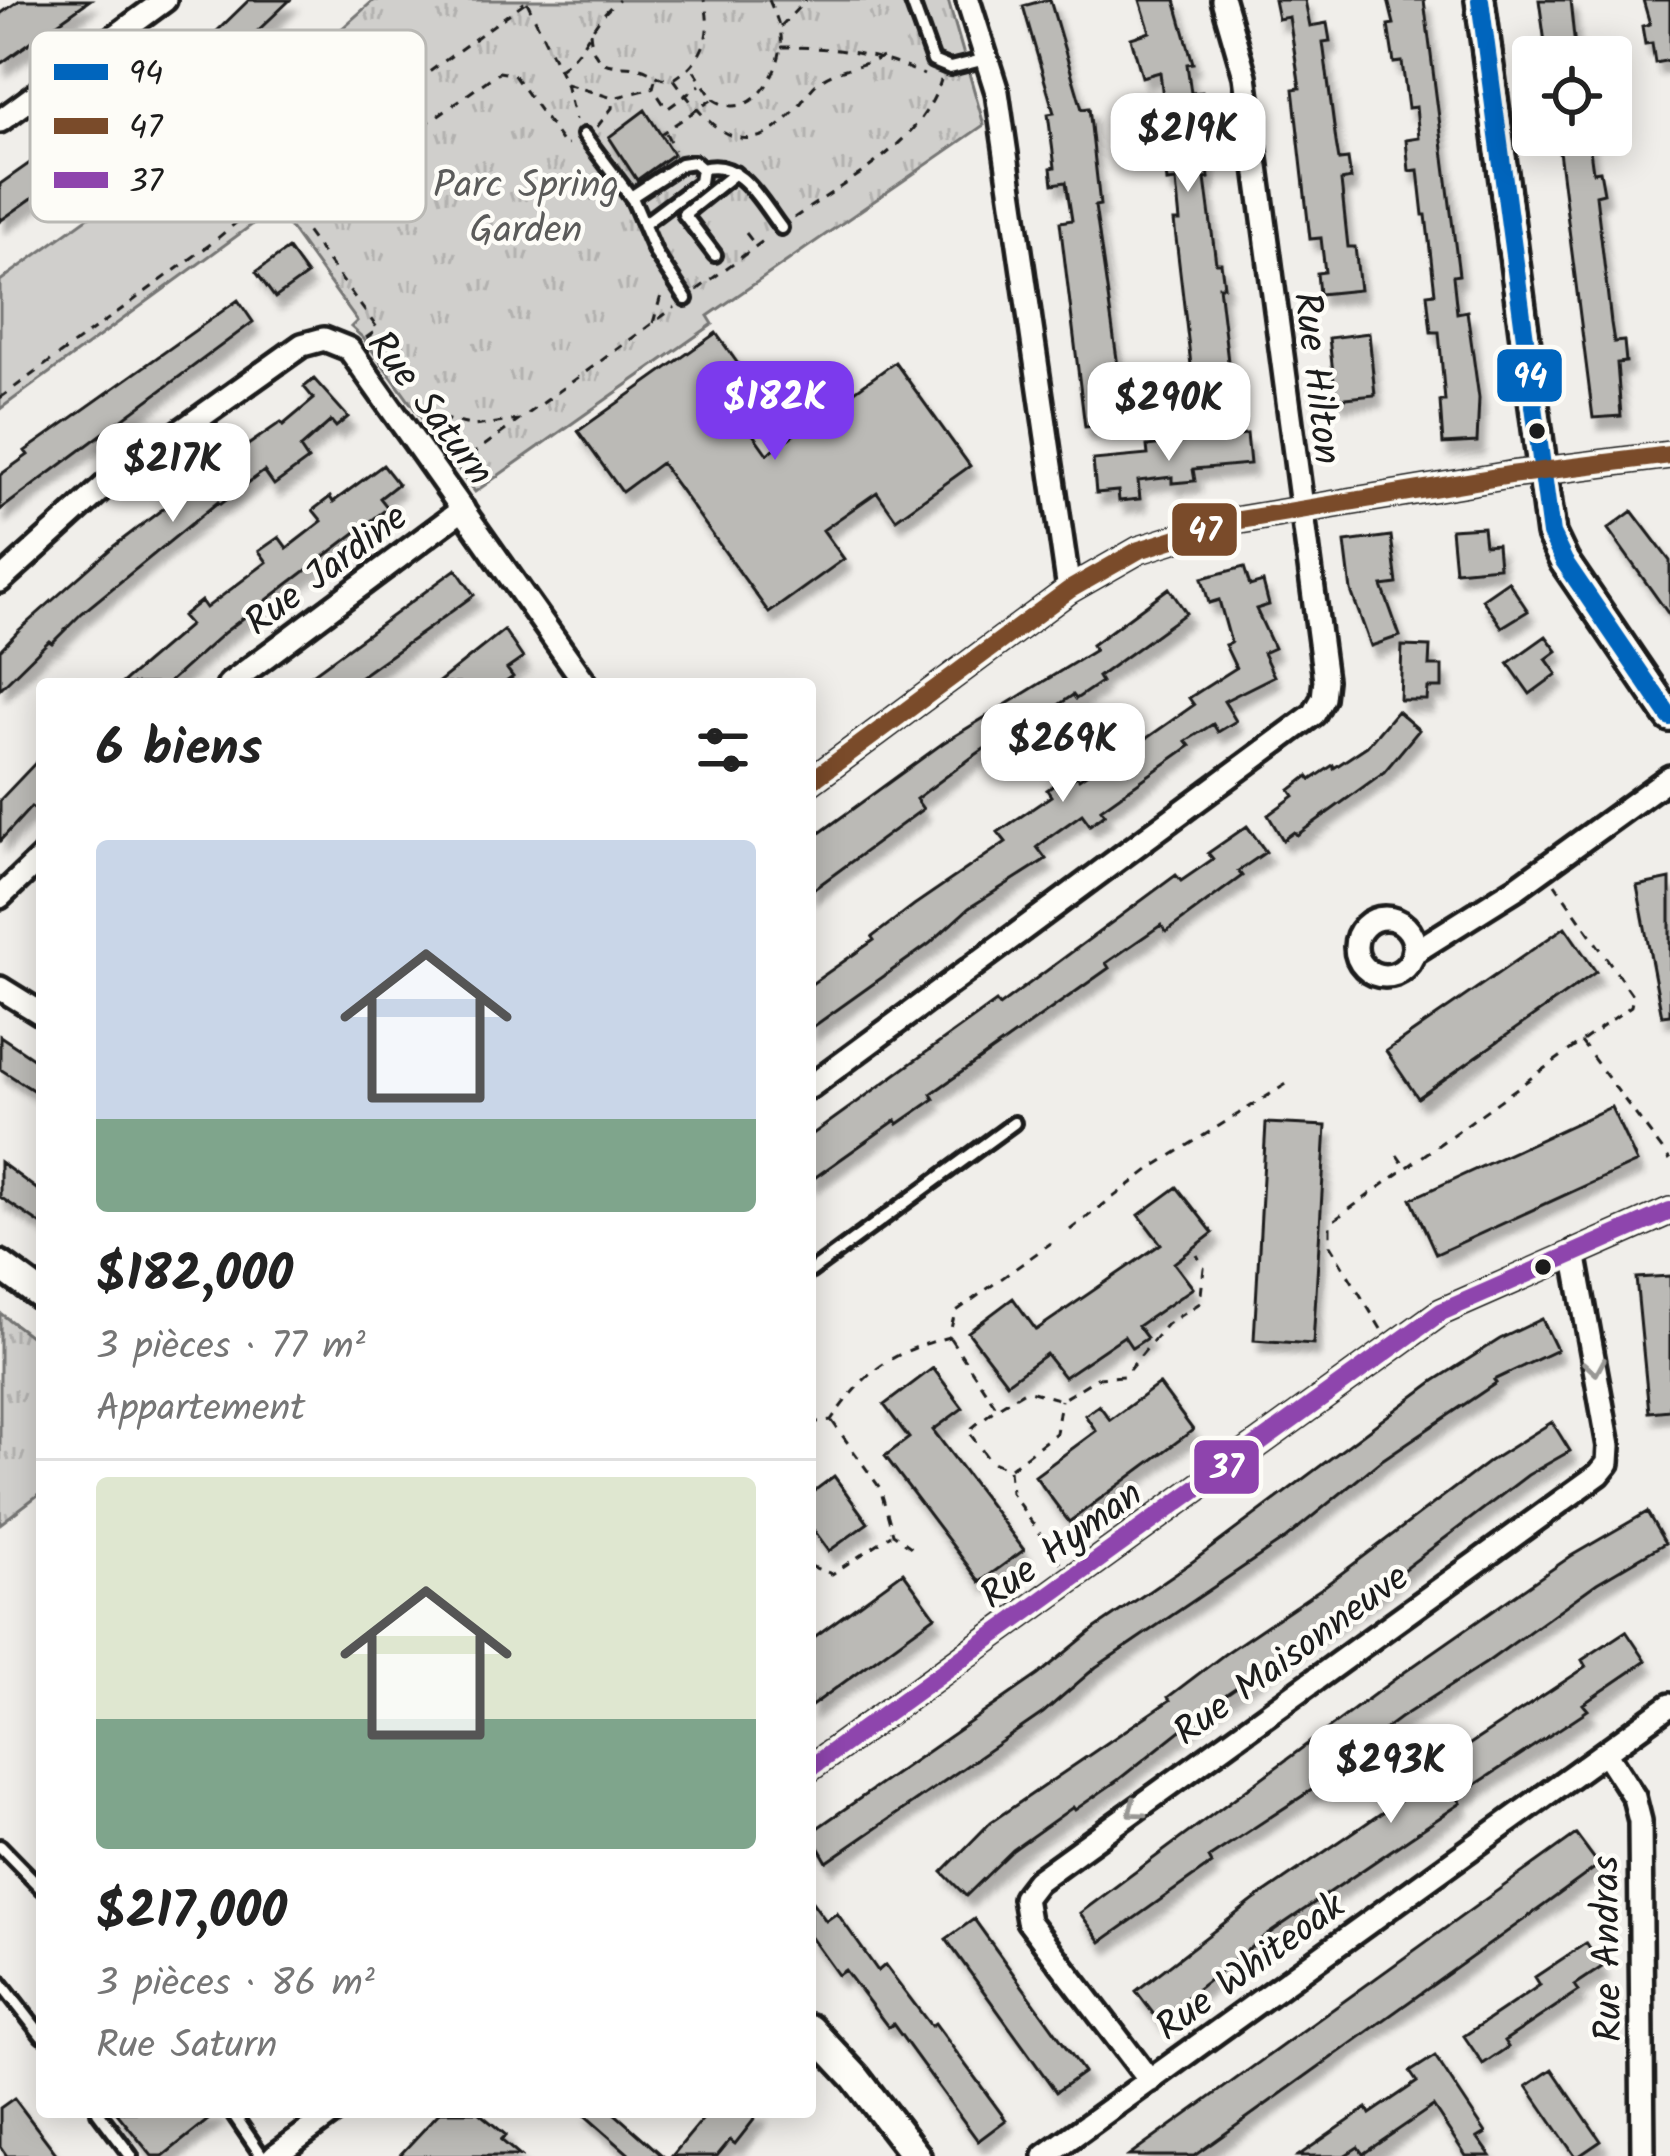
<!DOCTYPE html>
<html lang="fr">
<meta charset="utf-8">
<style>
body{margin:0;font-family:Kalam,sans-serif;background:#f2f2f2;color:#222;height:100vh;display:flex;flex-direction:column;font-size:45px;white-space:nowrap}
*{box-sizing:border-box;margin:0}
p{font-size:39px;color:#767676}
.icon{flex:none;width:66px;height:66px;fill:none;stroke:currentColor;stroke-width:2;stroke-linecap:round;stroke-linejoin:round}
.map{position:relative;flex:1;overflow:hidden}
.drawer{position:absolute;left:36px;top:678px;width:780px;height:1440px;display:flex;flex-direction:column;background:#fff;border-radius:12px;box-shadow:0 6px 30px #0003}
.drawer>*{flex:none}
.fabs{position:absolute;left:1512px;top:36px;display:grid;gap:24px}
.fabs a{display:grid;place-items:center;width:120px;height:120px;border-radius:12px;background:#fff;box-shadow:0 6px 30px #0003;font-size:60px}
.price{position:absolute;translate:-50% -102px;padding:0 27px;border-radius:24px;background:#fff;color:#222;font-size:39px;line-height:78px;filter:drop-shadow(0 3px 6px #0008)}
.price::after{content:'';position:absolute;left:50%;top:72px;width:36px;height:27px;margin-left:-18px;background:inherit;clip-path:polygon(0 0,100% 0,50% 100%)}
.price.on{background:#7c3aed;color:#fff}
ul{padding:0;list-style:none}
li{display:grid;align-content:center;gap:24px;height:636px;padding:0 60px}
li+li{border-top:3px solid #e0e0e0}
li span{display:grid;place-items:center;height:372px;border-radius:12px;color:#555}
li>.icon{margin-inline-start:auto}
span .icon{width:216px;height:216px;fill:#fffc;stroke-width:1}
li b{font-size:51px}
h2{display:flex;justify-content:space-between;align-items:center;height:144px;padding:0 60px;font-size:51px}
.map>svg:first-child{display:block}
.green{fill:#d0cfcc;stroke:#767674;stroke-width:3}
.park{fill:url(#park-tufts);stroke:#767674;stroke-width:3}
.building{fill:#bbbab6;stroke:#1c1c1c;stroke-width:3;filter:url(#shadow)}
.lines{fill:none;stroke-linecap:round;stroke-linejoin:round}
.service-casing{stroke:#1c1c1c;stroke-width:20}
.minor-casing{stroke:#1c1c1c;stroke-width:30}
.tertiary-casing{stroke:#1c1c1c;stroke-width:36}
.path{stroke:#1c1c1c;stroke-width:3;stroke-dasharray:9 9;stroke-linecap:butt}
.service{stroke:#fdfcf7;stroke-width:10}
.minor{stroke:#fdfcf7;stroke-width:21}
.tertiary{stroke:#fdfcf7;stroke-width:27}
.bus-1-casing{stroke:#fdfcf7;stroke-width:27}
.bus-2-casing{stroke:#fdfcf7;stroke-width:27}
.bus-3-casing{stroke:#fdfcf7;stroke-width:27}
.bus-1{stroke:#0065bd;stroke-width:18}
.bus-2{stroke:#7a4b2a;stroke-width:18}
.bus-3{stroke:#8e44ad;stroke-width:18}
.oneway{stroke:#989794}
.bus-dot{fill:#1c1c1c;stroke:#fdfcf7;stroke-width:4.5}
.labels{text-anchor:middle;stroke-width:9;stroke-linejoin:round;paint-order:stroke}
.park-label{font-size:39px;fill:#5b5b5a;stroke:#fdfcf7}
.street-label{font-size:39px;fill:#1c1c1c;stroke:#fdfcf7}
.key{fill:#fdfcf7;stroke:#bab9b5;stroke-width:3}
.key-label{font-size:33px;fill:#1c1c1c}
.line-badge{stroke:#fdfcf7;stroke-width:4.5}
.badge-label{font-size:33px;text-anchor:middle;font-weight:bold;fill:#fff}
</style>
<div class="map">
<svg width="1670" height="2156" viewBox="0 0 1670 2156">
<defs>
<pattern id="park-tufts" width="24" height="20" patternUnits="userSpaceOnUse" patternTransform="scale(3)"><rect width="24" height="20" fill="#d0cfcc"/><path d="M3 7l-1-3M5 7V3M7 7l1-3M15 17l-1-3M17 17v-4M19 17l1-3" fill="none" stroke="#b2b1af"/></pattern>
<filter id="shadow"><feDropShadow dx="6" dy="11" stdDeviation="3" flood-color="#0004"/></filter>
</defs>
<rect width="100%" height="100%" fill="#f0eeea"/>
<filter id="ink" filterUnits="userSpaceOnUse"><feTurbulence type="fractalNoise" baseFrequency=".00833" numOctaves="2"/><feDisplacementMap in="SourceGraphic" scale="24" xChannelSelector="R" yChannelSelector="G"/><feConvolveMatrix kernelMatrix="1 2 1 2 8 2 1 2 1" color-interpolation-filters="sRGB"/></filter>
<g filter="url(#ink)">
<!-- green -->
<path class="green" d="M 216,125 L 275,208 L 0,409 L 0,281 Z"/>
<!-- park -->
<path class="park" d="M 374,0 L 948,0 L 984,125 L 708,316 L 713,324 L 475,492 L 364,339 L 351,327 L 357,321 L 216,125 L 304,62 Z
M 0,1313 L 42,1345 L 42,1492 L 0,1524 Z"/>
<!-- building -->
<path class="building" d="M 20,0 L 90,0 L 0,64 L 0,14 Z
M 249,0 L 290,0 L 231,56 L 0,221 L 0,184 L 216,32 Z
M 1045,0 L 1050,0 L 1082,109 L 1089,108 L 1100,205 L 1095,206 L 1120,380 L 1127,379 L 1129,401 L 1139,400 L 1141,423 L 1085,427 L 1060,222 L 1072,220 L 1066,182 L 1053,184 L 1051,168 L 1055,167 L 1048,114 L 1054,113 L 1023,6 Z
M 1140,0 L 1175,0 L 1193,63 L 1187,64 L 1191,93 L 1202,92 L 1206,123 L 1197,124 L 1200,155 L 1207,155 L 1209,178 L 1205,179 L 1216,263 L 1221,263 L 1224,286 L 1219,286 L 1232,395 L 1195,399 L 1174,221 L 1180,221 L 1176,181 L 1167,182 L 1163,141 L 1168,141 L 1160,72 L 1142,77 L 1131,38 L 1150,32 Z
M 1274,0 L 1305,0 L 1310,26 L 1327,23 L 1330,41 L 1323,42 L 1336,142 L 1339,160 L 1348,159 L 1351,179 L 1341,181 L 1348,247 L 1355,247 L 1360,290 L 1319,294 L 1317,273 L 1325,272 L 1321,238 L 1310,239 L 1293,89 L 1300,88 L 1289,17 L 1278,19 Z
M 1388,0 L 1424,0 L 1459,275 L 1453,276 L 1457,313 L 1467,311 L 1479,398 L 1477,442 L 1443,444 L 1440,401 L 1445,401 L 1439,332 L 1431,332 L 1427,294 L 1435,293 L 1426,215 L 1423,215 L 1418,170 L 1409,171 L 1406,140 L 1419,138 L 1416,107 L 1408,108 L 1402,62 L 1394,63 L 1388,25 L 1394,24 Z
M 1539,0 L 1570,0 L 1576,57 L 1547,57 Z
M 1643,0 L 1670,0 L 1670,60 L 1655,63 L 1652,43 L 1645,44 L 1642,26 L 1650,24 Z
M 645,110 L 673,154 L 637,180 L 609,137 Z
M 1557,135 L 1588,135 L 1593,172 L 1600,171 L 1604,193 L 1596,195 L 1611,323 L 1614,342 L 1624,341 L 1626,362 L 1617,363 L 1621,416 L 1593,418 Z
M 288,249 L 307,275 L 275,298 L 256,272 Z
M 238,300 L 253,322 L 0,510 L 0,475 L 28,455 L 25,451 Z
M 716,333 L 758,392 L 735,409 L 767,454 L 895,362 L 970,466 L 896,519 L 877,492 L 823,530 L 844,559 L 769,613 L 661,463 L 622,492 L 578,431 Z
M 1369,333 L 1375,395 L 1336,399 L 1329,338 Z
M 314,379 L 348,417 L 336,427 L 331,421 L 300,448 L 308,460 L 274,485 L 264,471 L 220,504 L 218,502 L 82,613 L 52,643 L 49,641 L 0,689 L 0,650 L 19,630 L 114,546 L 235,454 L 281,422 L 283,425 L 314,399 L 304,387 Z
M 1247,434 L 1250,464 L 1193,469 L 1195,481 L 1172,483 L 1172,477 L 1138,481 L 1140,499 L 1119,501 L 1118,491 L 1096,493 L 1093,460 L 1148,455 L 1147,446 Z
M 383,465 L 398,484 L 380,498 L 388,508 L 225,632 L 167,684 L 121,684 L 190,625 L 182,616 L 201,601 L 206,608 L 267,562 L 259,551 L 279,537 L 287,548 L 322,521 L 313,510 L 330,497 L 333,502 Z
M 1632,511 L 1670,561 L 1670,616 L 1608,529 Z
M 1483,527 L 1485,545 L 1497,544 L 1499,567 L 1455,571 L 1451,529 Z
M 1391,536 L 1397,584 L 1382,586 L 1400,636 L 1371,646 L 1351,591 L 1345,542 Z
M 1244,567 L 1250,586 L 1263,582 L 1269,605 L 1256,609 L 1274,648 L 1263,653 L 1274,676 L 1224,701 L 1236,721 L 1218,732 L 1213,724 L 1186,741 L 1190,746 L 1101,809 L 1105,814 L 1090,825 L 1082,814 L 1051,836 L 1037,847 L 1046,859 L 969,908 L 929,944 L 810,1029 L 810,985 L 874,940 L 872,937 L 914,905 L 1006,842 L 998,832 L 1051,796 L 1047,790 L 1061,780 L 1064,785 L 1077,776 L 1079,779 L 1124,748 L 1127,752 L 1194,705 L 1189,698 L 1236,668 L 1225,645 L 1231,643 L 1219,600 L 1209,603 L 1202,578 Z
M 456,569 L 474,595 L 429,628 L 350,684 L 299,684 Z
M 1508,581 L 1528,611 L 1502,627 L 1482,599 Z
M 1169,588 L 1186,613 L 1098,677 L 1101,682 L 1076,699 L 1073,695 L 1019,732 L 1016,727 L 971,758 L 916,799 L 923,809 L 810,892 L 810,840 L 943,743 L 1095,650 L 1092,645 Z
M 504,630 L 523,658 L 507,669 L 513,677 L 503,684 L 436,684 Z
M 1546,636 L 1557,651 L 1546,659 L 1557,674 L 1530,694 L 1508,663 Z
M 1402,646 L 1430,647 L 1429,666 L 1442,666 L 1442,688 L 1428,688 L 1427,700 L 1400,700 Z
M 1397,711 L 1419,730 L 1384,772 L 1297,835 L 1294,832 L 1283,840 L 1268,815 L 1294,796 L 1290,790 L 1308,776 L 1311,780 L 1333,765 L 1334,768 L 1367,746 Z
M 42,756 L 42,801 L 34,809 L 31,807 L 0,841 L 0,800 Z
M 1247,826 L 1266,852 L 1238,871 L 1242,876 L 1166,932 L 1161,925 L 1106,963 L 1109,968 L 931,1094 L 934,1099 L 898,1124 L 896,1120 L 810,1181 L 810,1136 L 996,1002 L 999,1006 L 1176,875 L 1181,881 L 1213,859 L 1208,853 Z
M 1670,879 L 1670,1015 L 1662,1016 L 1637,886 Z
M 1565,927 L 1596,972 L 1418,1098 L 1386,1051 Z
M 0,1036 L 42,1064 L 42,1096 L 0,1069 Z
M 1611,1107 L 1637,1162 L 1436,1254 L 1411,1199 Z
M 1266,1123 L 1326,1126 L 1313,1344 L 1254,1340 Z
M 0,1162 L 42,1193 L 42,1225 L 0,1197 Z
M 1177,1187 L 1213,1233 L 1174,1263 L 1193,1288 L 1138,1326 L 1147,1338 L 1132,1348 L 1124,1336 L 1064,1377 L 1046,1354 L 1007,1383 L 968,1332 L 1013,1298 L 1036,1330 L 1161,1244 L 1139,1215 Z
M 1670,1276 L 1670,1410 L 1649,1412 L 1636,1278 Z
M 1542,1319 L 1557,1350 L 1494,1380 L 1496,1383 L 1379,1462 L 1286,1538 L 1096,1667 L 1043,1713 L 827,1862 L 810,1833 L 1038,1675 L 1094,1629 L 1192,1562 L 1434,1381 L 1500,1339 Z
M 933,1368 L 963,1408 L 933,1430 L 1024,1550 L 980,1582 L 885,1456 L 909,1438 L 884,1405 Z
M 1159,1384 L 1193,1430 L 1069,1522 L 1035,1476 L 1096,1431 L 1085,1415 L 1099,1405 L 1110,1420 Z
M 1552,1422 L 1570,1451 L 1528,1475 L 1361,1602 L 1228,1693 L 1118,1780 L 1075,1810 L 1073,1807 L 1013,1850 L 966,1896 L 942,1872 L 991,1822 L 1170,1700 L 1168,1697 L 1226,1653 L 1322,1588 L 1490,1461 Z
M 834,1476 L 868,1523 L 829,1551 L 810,1525 L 810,1494 Z
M 1647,1512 L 1665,1543 L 1597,1583 L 1486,1663 L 1400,1718 L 1335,1766 L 1339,1772 L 1208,1858 L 1211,1864 L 1101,1942 L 1080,1913 L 1399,1676 L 1571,1556 Z
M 903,1572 L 935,1616 L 810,1707 L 810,1640 Z
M 1626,1631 L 1646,1661 L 1583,1704 L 1588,1710 L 1457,1797 L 1461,1803 L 1264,1937 L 1158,2020 L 1136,1991 L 1254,1900 L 1459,1760 L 1455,1754 L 1586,1667 L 1582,1660 Z
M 1576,1834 L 1599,1865 L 1543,1906 L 1194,2156 L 1129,2156 Z
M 810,1899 L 826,1921 L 837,1913 L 878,1971 L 885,1965 L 931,2026 L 935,2023 L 1006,2120 L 978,2141 L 893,2024 L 888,2027 L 845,1970 L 838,1975 L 810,1936 Z
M 974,1919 L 1084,2072 L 1056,2092 L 946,1939 Z
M 1586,1943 L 1602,1967 L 1575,1985 L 1579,1991 L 1504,2041 L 1508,2047 L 1483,2064 L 1464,2036 L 1540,1985 L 1535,1977 Z
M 1435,2056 L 1486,2133 L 1478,2138 L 1491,2156 L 1466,2156 L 1433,2106 L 1363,2154 L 1358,2147 L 1344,2156 L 1298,2156 L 1367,2108 L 1370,2114 L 1417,2082 L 1410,2072 Z
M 1552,2069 L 1601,2141 L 1579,2156 L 1575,2156 L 1527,2086 Z
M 14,2098 L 58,2156 L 7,2156 L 0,2146 L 0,2108 Z
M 116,2112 L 218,2112 L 163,2156 L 152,2156 Z
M 440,2112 L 478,2112 L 506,2135 L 501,2140 L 520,2156 L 399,2156 Z
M 581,2112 L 613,2112 L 663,2156 L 631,2156 Z
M 718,2112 L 760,2112 L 735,2144 L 730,2140 L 717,2156 L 672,2156 L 707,2114 L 712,2118 Z"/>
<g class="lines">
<!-- service casing -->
<g class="service-casing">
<path id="service" d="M 911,0 L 933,61 L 950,68 L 986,59
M 584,135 L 633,200 L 656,254 L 686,299
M 702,169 C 740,158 761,202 781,228
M 631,197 L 681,164 L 694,162 L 702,169 L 700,182 L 644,224
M 715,255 L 684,214 L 735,173
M 810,1272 L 1014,1123
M 0,1846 L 42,1889
M 0,1982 L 42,2036
M 98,2112 L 131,2156
M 232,2112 L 262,2156"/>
</g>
<!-- minor casing -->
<g class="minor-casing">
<path id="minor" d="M 968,0 L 997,92 L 1069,590
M 0,121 L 165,0
M 0,581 L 108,483 L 302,345 L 324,339 L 349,349 L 586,684
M 229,684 L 463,509
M 810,782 L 1069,590 L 1139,550 L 1228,522 L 1510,475 L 1670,455
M 0,897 L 42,857
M1356 947a29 29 0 1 1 58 0a29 29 0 1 1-58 0Z
M 1413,953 L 1518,887 L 1670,777
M 0,988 L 42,1014
M 810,1087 L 1314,714 L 1323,698 L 1325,680 L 1245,76 L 1223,0
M 1605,1752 L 1634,1797 L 1640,1821 L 1643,2156
M 810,1768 L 1441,1312 L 1670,1211
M 1150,2081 L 1028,1921 L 1024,1898 L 1037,1881 L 1599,1474 L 1608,1463 L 1609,1446 L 1574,1252
M 274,2156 L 334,2112
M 1045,2156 L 1670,1705"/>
</g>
<!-- tertiary casing -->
<g class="tertiary-casing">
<path id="tertiary" d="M 1480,0 L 1551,534 L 1564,561 L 1670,717
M 0,1265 L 42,1296
M 810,2029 L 855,2077 L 916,2156"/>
</g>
<!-- path -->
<path class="path" d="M 527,2 L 566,84 L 575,120
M 780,27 L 806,0
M 590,32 C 594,81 623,58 648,71 C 660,77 659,80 674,79 C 704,60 713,34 704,0
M 781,47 C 834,47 876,53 924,75
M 559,69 C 586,51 591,20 619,0
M 674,79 C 704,121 741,168 791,115 C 802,104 808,90 821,80 C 840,67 863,67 882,57
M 655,80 L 653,88 L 667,109 L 700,85
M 566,84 L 613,98 L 653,88
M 713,99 C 749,123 777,80 781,46 C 783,30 775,14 769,0
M 597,127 L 612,108 L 613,98
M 666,133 L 674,150
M 659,135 L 713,99 L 691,66
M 276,189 L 298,220
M 794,218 C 847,180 920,146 941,80
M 746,233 L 756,246
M 697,290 L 767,238
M 653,323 L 662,292
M 366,338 L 378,329 L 302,226 L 302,212 L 499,72 L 513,74 L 565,146 L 568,145
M 0,398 L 208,246 L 340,137 L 528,0
M 423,414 L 474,426 L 519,420
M 455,467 L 675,307
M 1581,1042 L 1670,1160
M 1397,1155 L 1406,1168
M 1070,1230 L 1153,1167 L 1288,1083
M 1381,1329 L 1330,1245 L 1330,1223 L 1631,1006 L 1633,996 L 1555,884
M 950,1338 L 997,1408 L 968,1431 L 990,1461 L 1009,1469 L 1011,1493 L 1061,1563
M 1000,1406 L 1026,1390 L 1061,1400 L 1097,1378 L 1124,1376 L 1167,1324 L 1200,1303 L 1204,1268 L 1197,1255
M 832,1421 L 880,1488 L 893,1534 L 915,1550
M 810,1423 L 831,1420 C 867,1369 890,1353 949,1337 L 955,1312 L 1051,1243
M 1010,1468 L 1056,1433 L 1061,1400
M 810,1566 L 832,1574 L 891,1535"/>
<!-- service -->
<use href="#service" class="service"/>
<!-- minor -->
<use href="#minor" class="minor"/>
<!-- tertiary -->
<use href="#tertiary" class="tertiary"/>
<!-- bus-1 casing -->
<g class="bus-1-casing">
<path id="bus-1" d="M 1480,0 L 1551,534 L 1564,561 L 1670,717"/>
</g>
<!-- bus-2 casing -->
<g class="bus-2-casing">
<path id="bus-2" d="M 810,782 L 1069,590 L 1139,550 L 1228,522 L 1510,475 L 1670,455"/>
</g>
<!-- bus-3 casing -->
<g class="bus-3-casing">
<path id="bus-3" d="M 810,1768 L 1441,1312 L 1670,1211"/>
</g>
<!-- bus-1 -->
<use href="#bus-1" class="bus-1"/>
<!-- bus-2 -->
<use href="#bus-2" class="bus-2"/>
<!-- bus-3 -->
<use href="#bus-3" class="bus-3"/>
</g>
<!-- one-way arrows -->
<defs><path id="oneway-chevron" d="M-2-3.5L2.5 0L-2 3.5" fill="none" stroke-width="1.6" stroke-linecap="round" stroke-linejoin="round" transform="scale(3)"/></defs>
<g class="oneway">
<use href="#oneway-chevron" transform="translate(1595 1367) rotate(80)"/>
<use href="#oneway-chevron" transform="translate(1135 1810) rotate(144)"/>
</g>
</g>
<!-- markers -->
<g class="bus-dot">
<circle cx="1537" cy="431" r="10"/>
<circle cx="1543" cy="1267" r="10"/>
</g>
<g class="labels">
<!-- park labels -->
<g class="park-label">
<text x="526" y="197">Parc Spring<tspan x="526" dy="45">Garden</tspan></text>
</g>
<!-- street labels -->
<g class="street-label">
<text transform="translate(1319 378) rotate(83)" y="14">Rue Hilton</text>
<text transform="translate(432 407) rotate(53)" y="14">Rue Saturn</text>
<text transform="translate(325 568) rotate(-37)" y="14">Rue Jardine</text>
<text transform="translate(1060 1543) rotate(-36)" y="14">Rue Hyman</text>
<text transform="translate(1290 1653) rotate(-36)" y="14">Rue Maisonneuve</text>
<text transform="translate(1605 1949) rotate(-91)" y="14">Rue Andras</text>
<text transform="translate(1249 1965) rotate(-36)" y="14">Rue Whiteoak</text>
</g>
</g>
<!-- legend -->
<rect x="30" y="30" width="396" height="192" rx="18" class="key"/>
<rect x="54" y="64" width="54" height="16" fill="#0065bd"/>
<rect x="54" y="118" width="54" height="16" fill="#7a4b2a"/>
<rect x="54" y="172" width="54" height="16" fill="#8e44ad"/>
<g class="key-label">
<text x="129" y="84">94</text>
<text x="129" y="138">47</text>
<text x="129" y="192">37</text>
</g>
<g class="line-badge">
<rect x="1495" y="347" width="69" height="57" rx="12" fill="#0065bd"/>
<rect x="1170" y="501" width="69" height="57" rx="12" fill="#7a4b2a"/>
<rect x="1192" y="1438" width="69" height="58" rx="12" fill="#8e44ad"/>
</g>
<g class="badge-label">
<text x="1530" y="387">94</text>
<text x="1205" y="541">47</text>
<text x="1227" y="1478">37</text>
</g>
</svg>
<div class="fabs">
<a><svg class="icon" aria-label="locate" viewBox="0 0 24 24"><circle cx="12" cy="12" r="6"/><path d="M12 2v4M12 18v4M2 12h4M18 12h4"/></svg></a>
</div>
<b class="price" style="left:1188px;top:195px">$219K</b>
<b class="price on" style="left:775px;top:463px">$182K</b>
<b class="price" style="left:1169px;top:464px">$290K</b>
<b class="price" style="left:173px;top:525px">$217K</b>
<b class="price" style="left:1063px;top:805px">$269K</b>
<b class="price" style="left:1391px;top:1826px">$293K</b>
<section class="drawer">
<h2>6 biens<svg class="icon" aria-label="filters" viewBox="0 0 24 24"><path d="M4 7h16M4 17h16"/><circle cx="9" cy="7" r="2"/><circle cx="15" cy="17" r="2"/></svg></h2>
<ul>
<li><span style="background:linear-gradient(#c9d6e8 75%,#7fa58c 0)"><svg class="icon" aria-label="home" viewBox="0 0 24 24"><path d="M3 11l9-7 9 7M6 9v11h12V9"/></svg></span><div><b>$182,000</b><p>3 pièces · 77 m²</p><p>Appartement</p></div></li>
<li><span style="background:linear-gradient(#dfe7d0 65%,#7fa58c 0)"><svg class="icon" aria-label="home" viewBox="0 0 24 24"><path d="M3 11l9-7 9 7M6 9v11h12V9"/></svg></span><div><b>$217,000</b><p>3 pièces · 86 m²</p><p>Rue Saturn</p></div></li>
</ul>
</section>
</div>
